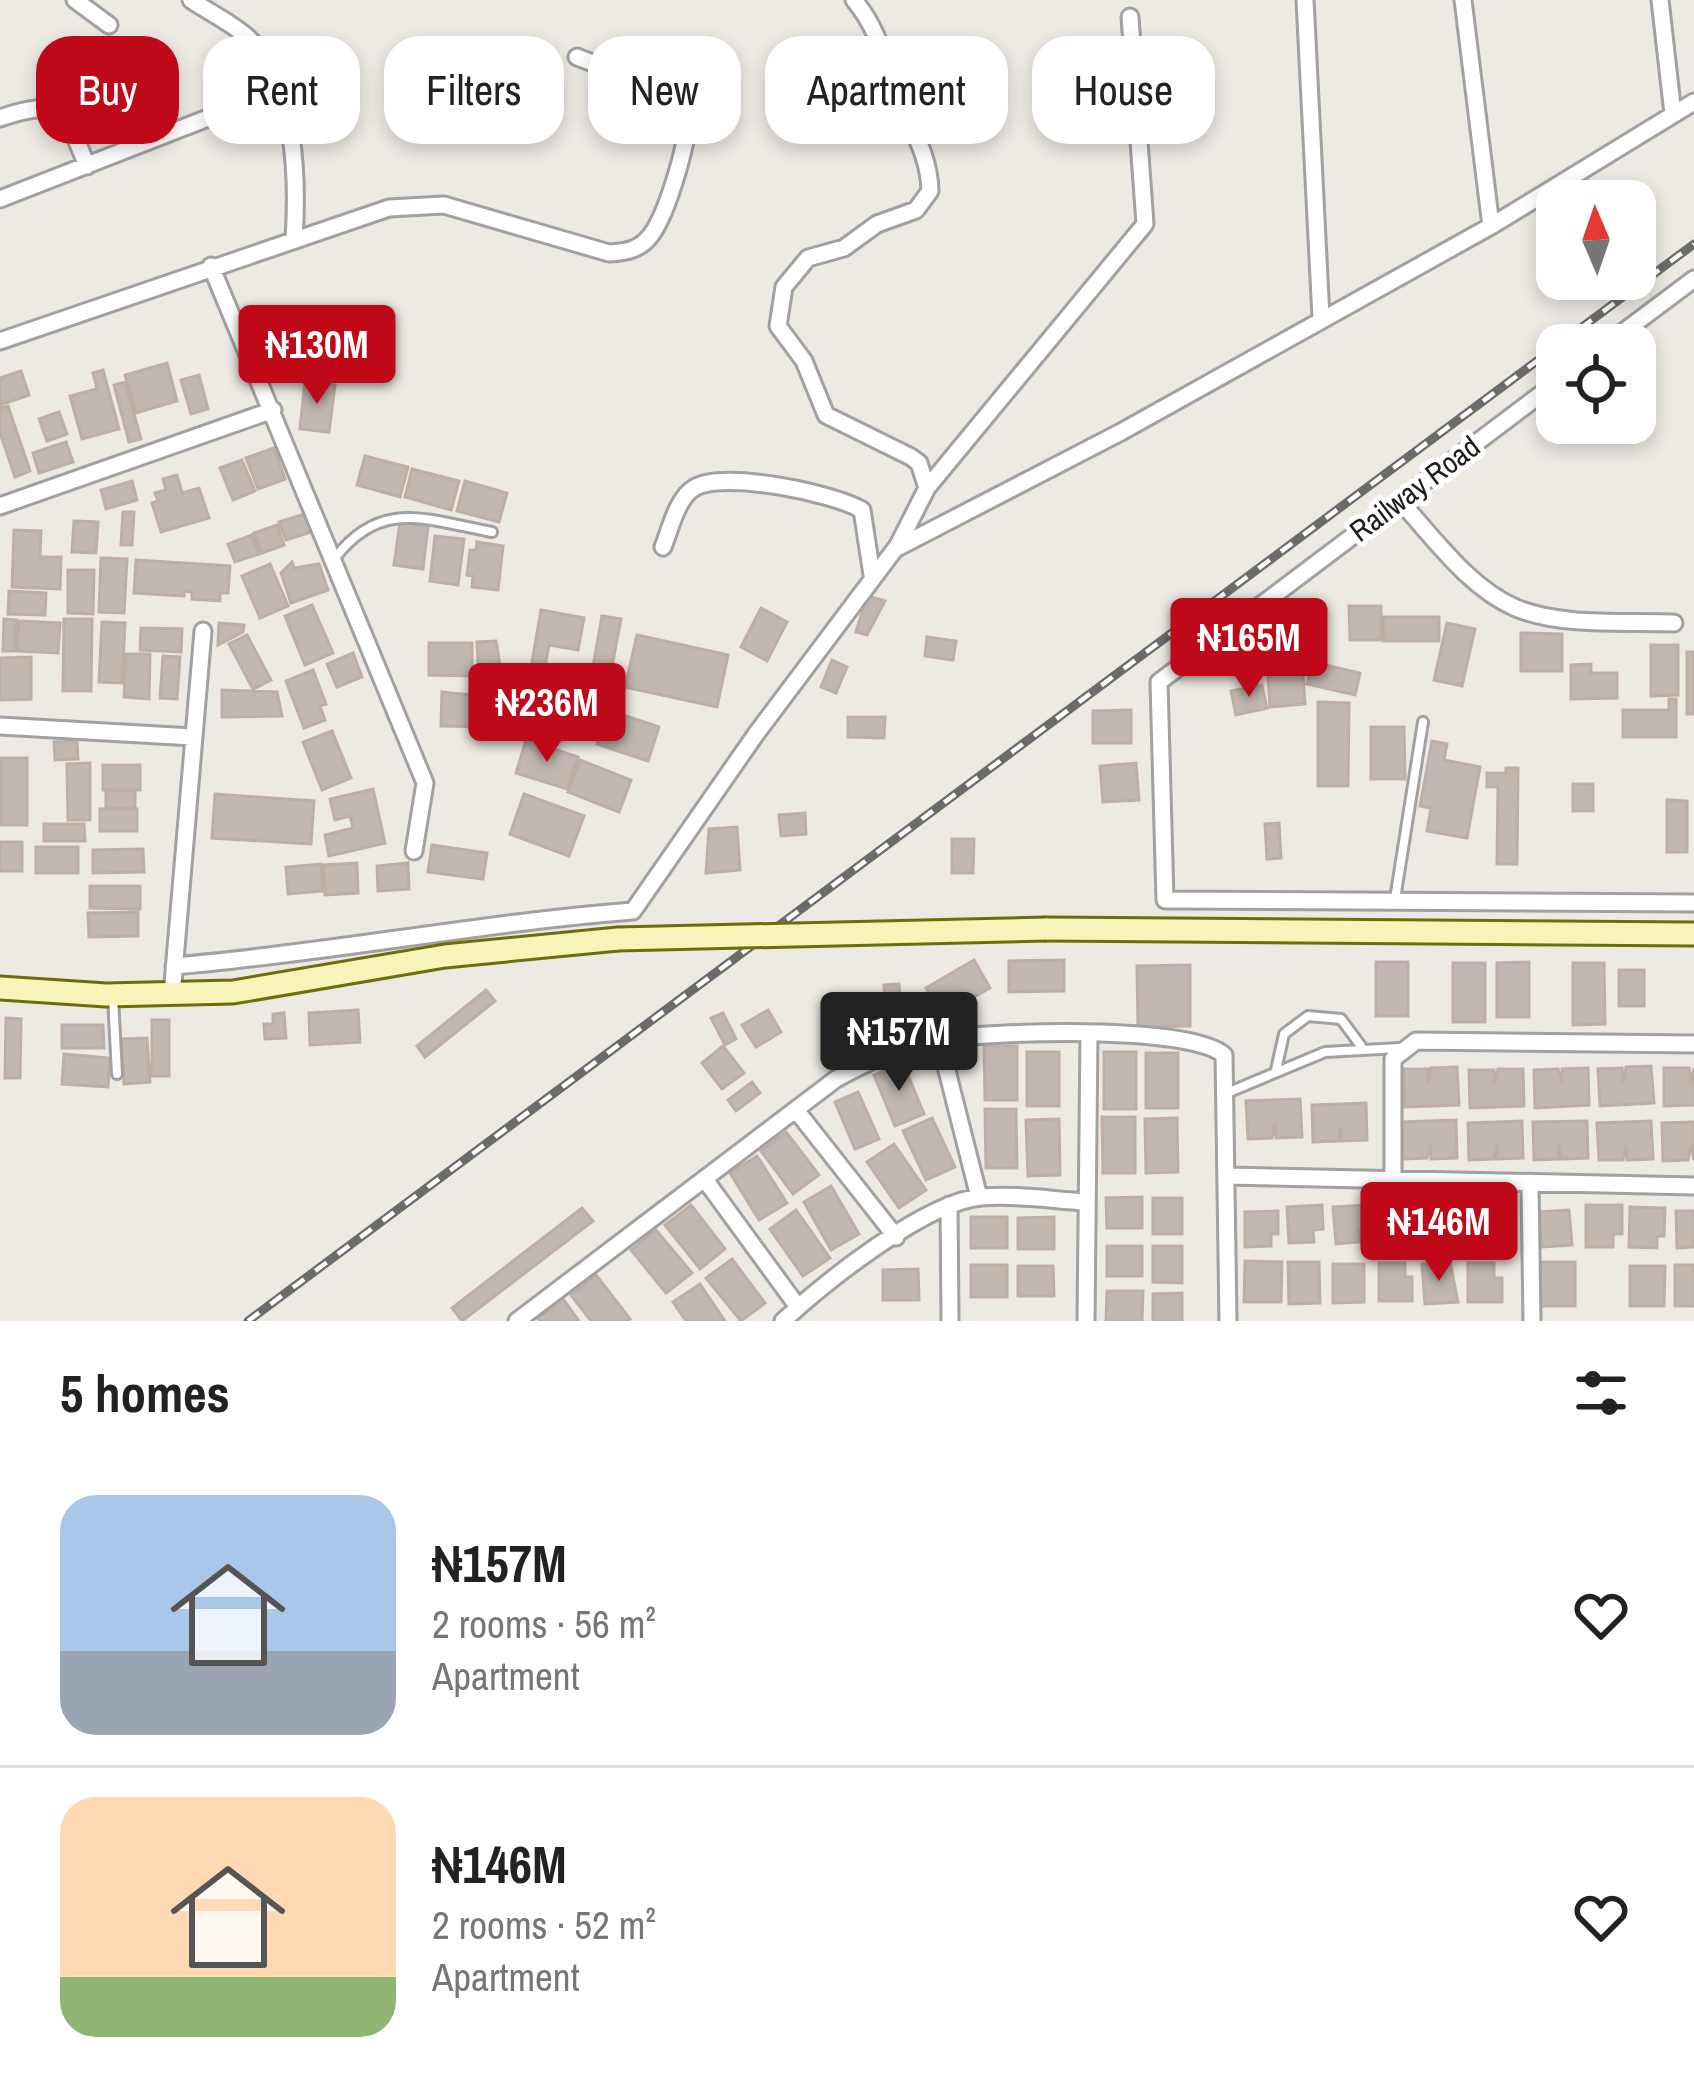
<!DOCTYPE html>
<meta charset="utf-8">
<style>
body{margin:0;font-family:"Archivo Narrow",sans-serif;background:#f6f6f6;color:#222;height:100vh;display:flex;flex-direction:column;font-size:45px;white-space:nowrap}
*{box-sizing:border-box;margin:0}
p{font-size:39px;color:#767676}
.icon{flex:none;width:66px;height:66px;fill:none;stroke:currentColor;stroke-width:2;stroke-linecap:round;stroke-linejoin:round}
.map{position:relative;height:1321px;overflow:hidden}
.panel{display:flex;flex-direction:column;background:#fff;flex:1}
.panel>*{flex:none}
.hud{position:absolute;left:36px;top:36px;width:1623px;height:108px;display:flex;gap:24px}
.needle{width:78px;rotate:358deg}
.controls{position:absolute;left:1536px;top:180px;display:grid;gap:24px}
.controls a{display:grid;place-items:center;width:120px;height:120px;border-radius:24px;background:#fff;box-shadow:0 6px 18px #0003;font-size:60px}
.price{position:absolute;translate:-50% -102px;padding:0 27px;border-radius:12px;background:#c00918;color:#fff;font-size:39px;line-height:78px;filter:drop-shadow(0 3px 6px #0008)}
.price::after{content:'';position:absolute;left:50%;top:72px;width:36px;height:27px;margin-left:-18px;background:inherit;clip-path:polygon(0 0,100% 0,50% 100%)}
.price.selected{background:#222;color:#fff}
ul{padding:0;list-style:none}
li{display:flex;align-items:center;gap:36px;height:300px;padding:0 60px}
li+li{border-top:3px solid #e0e0e0}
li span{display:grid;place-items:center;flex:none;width:336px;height:240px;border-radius:36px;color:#555}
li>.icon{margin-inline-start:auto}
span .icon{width:144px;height:144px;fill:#fffc;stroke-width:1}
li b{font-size:51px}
h2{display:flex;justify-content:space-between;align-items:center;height:144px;padding:0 60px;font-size:51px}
.tag{padding:0 42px;border-radius:36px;background:#fff;box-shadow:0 6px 18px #0003;font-size:42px;line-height:108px}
.tag.selected{background:#c00918;color:#fff}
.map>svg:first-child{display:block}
.building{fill:#c2b8b2;stroke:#beafa6;stroke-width:3}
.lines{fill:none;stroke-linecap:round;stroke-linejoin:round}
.lane-casing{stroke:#a1a1a1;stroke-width:14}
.street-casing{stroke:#a1a1a1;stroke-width:21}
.secondary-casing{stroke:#6b6e09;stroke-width:27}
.lane{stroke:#fff;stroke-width:8}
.street{stroke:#fff;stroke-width:15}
.secondary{stroke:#f6f4b8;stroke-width:21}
.rail-casing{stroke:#6b6b6b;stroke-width:9}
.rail{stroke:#fff;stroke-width:4.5;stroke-dasharray:14;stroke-linecap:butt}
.secondary-bridge-casing{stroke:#6b6e09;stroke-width:27;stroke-linecap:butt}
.secondary-bridge{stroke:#f6f4b8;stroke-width:21}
.labels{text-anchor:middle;stroke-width:10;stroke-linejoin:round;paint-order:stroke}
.street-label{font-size:30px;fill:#1d1d1d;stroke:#fff}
</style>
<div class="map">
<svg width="1694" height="1321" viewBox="0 0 1694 1321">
<rect width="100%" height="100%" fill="#ede9e3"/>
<!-- building -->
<path class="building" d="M 167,363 L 177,401 L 136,413 L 125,375 Z
M 103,370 L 119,429 L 82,439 L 70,396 L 97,389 L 93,373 Z
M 21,371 L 29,395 L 0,405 L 0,378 Z
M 199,375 L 208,409 L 191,414 L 181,380 Z
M 125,382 L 141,439 L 129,442 L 114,385 Z
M 305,382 L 335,385 L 329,432 L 300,429 Z
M 8,406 L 30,471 L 15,477 L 0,433 L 0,408 Z
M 59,412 L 67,434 L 47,441 L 39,419 Z
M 66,442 L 73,462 L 39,473 L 33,453 Z
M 274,448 L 285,479 L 258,489 L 246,458 Z
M 365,456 L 408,467 L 400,497 L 357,485 Z
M 242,460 L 255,491 L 233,500 L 220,468 Z
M 412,469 L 459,481 L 451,510 L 405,497 Z
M 177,475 L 182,493 L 199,488 L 209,518 L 161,532 L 152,503 L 158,501 L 155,493 L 166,490 L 163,479 Z
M 132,481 L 137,500 L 106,509 L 101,490 Z
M 465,481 L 507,493 L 499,522 L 457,511 Z
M 123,512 L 134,512 L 132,545 L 121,545 Z
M 304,514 L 311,532 L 286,540 L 279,522 Z
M 74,521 L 98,522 L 96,553 L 72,552 Z
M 400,522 L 428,526 L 423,569 L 394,565 Z
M 277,525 L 284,545 L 262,553 L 254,533 Z
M 14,530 L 41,531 L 40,557 L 61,557 L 60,589 L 12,587 Z
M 252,535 L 259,554 L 235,562 L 228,544 Z
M 435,536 L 464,539 L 458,585 L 430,581 Z
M 477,542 L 503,546 L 498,590 L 472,587 L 473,576 L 467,575 L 470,550 L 476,550 Z
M 101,558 L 127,559 L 124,613 L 99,612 Z
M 136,560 L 230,566 L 228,593 L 220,593 L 220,601 L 192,599 L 192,592 L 184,591 L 184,596 L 134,593 Z
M 292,562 L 294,568 L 319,564 L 328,590 L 291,603 L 281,573 Z
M 270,564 L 288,606 L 260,618 L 242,576 Z
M 68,570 L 94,570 L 93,614 L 68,613 Z
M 9,591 L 46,593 L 45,615 L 8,614 Z
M 867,596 L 885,601 L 867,635 L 856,632 Z
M 312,605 L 333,653 L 305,665 L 285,616 Z
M 1349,606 L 1381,606 L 1381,640 L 1350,640 Z
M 761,608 L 787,622 L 767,661 L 741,647 Z
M 541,610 L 584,618 L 578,650 L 549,645 L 541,688 L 528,685 Z
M 602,616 L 621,619 L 608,687 L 590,684 Z
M 1384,617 L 1439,617 L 1439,641 L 1384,641 Z
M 4,619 L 16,620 L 15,651 L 3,651 Z
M 64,619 L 92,619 L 91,691 L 63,691 Z
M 19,621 L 60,623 L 58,653 L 17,651 Z
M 102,622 L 125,623 L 122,683 L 99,682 Z
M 219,623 L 244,625 L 243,632 L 218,645 Z
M 1447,623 L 1475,629 L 1462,686 L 1434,680 Z
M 141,628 L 182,629 L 181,652 L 140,650 Z
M 1521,633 L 1562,634 L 1562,671 L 1521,671 Z
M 247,635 L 271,680 L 253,689 L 229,644 Z
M 637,635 L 728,655 L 717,707 L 625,687 Z
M 1279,635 L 1281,658 L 1233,660 L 1232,637 Z
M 927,637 L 956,641 L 953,660 L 925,656 Z
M 496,641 L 503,683 L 479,684 L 477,642 Z
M 429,643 L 472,643 L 472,676 L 429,675 Z
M 1651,645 L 1678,645 L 1678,695 L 1651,696 Z
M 1687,652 L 1694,652 L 1694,714 L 1687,714 Z
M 353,653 L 362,677 L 337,687 L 327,664 Z
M 126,654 L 150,654 L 149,699 L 124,697 Z
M 163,656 L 180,657 L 177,699 L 160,698 Z
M 31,657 L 31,699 L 0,700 L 0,658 Z
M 1302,657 L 1305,704 L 1270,707 L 1267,660 Z
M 832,660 L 847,667 L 836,693 L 821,687 Z
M 1313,662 L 1360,673 L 1355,695 L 1307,684 Z
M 1591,664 L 1591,673 L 1617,673 L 1617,698 L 1571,699 L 1571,665 Z
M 313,670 L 326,704 L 320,706 L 325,720 L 304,728 L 286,681 Z
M 1262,685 L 1267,708 L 1236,715 L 1231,691 Z
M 222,690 L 277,692 L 282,716 L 222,717 Z
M 442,692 L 493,697 L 492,727 L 441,726 Z
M 1669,699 L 1676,699 L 1676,737 L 1623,737 L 1623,710 L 1669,710 Z
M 543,700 L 599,711 L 594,739 L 537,728 Z
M 1318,702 L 1349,703 L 1348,786 L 1318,786 Z
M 608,710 L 659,727 L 648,761 L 597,744 Z
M 1131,710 L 1131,743 L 1093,743 L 1093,711 Z
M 848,717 L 885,717 L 884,738 L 848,737 Z
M 1371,727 L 1404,727 L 1405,779 L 1371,779 Z
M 332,731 L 351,778 L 322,790 L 303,742 Z
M 526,740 L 578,757 L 567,789 L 516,773 Z
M 77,741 L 78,759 L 55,760 L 54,742 Z
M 1432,741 L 1447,744 L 1444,760 L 1480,767 L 1467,838 L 1427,831 L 1431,808 L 1420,806 Z
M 1,758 L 27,758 L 27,825 L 1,825 Z
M 580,760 L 631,780 L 619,812 L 568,792 Z
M 90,763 L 90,820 L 68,820 L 67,764 Z
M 1136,763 L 1139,800 L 1103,802 L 1100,766 Z
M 103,765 L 140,765 L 140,790 L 103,790 Z
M 1506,768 L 1518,768 L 1517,864 L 1497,864 L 1498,787 L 1487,787 L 1487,773 L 1506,773 Z
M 1573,784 L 1593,784 L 1593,811 L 1573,811 Z
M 373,789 L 385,843 L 329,856 L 325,835 L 353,828 L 350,816 L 335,820 L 330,799 Z
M 106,791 L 135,791 L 135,808 L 106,808 Z
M 215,794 L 314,801 L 311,844 L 212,838 Z
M 524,794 L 584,816 L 569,856 L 510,834 Z
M 1667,800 L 1687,801 L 1687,852 L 1667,852 Z
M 100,809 L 137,809 L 137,831 L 100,831 Z
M 805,813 L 806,834 L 781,836 L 779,815 Z
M 1279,823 L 1281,858 L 1267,859 L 1265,824 Z
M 44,824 L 84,824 L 85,841 L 44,841 Z
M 737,827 L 740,870 L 706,873 L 709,829 Z
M 952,839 L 974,839 L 973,873 L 952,873 Z
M 0,842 L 22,842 L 22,871 L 0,871 Z
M 432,845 L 487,853 L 483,879 L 428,872 Z
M 36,847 L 78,847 L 78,873 L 36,873 Z
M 143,849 L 144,872 L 93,873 L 93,850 Z
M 357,863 L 358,893 L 325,895 L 323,865 Z
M 408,863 L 409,889 L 378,891 L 377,866 Z
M 321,864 L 323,891 L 288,894 L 286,867 Z
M 90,886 L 140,886 L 140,909 L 90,908 Z
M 138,912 L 138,936 L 89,937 L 88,913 Z
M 974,960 L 990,988 L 942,1015 L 926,988 Z
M 1064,960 L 1064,991 L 1009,992 L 1009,961 Z
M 1376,962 L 1408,962 L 1408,1016 L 1376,1016 Z
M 1529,962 L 1529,1017 L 1497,1017 L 1497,963 Z
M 1453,963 L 1485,963 L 1485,1022 L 1453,1022 Z
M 1573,963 L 1604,963 L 1605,1024 L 1573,1025 Z
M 1190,965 L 1190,1026 L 1138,1027 L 1137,966 Z
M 1619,970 L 1644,970 L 1644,1006 L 1619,1006 Z
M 899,984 L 901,1013 L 886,1014 L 884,985 Z
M 486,990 L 495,1001 L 425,1057 L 417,1046 Z
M 358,1010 L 360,1042 L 310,1045 L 309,1013 Z
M 768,1010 L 781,1032 L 756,1047 L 742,1025 Z
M 284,1013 L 286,1038 L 265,1039 L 264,1024 L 273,1024 L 273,1014 Z
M 723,1013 L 736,1039 L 725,1045 L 711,1018 Z
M 6,1018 L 21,1019 L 20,1078 L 5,1078 Z
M 152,1020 L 169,1020 L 169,1076 L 152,1076 Z
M 62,1025 L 103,1025 L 104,1048 L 62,1048 Z
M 147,1038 L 150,1082 L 124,1084 L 121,1039 Z
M 723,1046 L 744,1073 L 722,1089 L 702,1063 Z
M 984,1046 L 1017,1046 L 1017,1100 L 985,1100 Z
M 1027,1052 L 1059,1052 L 1059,1106 L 1027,1106 Z
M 1104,1052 L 1136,1052 L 1136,1109 L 1104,1109 Z
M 1146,1053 L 1178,1053 L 1178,1108 L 1146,1108 Z
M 64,1054 L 110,1058 L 108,1087 L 62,1084 Z
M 903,1063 L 924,1114 L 895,1126 L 874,1075 Z
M 1651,1066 L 1654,1103 L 1600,1106 L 1598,1069 L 1622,1068 L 1623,1082 L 1626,1067 Z
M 1457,1067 L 1459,1105 L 1405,1107 L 1403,1069 L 1428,1069 L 1428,1083 L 1431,1068 Z
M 1588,1068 L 1589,1105 L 1535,1108 L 1534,1070 L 1558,1069 L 1562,1083 L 1562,1069 Z
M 1664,1068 L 1689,1068 L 1692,1082 L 1694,1068 L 1694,1105 L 1664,1106 Z
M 1498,1069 L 1523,1069 L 1524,1106 L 1470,1108 L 1469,1070 L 1494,1070 L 1494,1084 Z
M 752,1082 L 760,1093 L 736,1111 L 728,1100 Z
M 858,1092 L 879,1139 L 855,1149 L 835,1102 Z
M 1300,1099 L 1302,1137 L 1276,1138 L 1275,1124 L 1272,1138 L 1248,1139 L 1246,1101 Z
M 1366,1103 L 1367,1140 L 1341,1141 L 1341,1127 L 1338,1141 L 1313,1142 L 1312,1105 Z
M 985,1109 L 1016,1109 L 1017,1168 L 986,1168 Z
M 1102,1117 L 1135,1117 L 1135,1173 L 1103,1173 Z
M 932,1118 L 955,1167 L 926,1180 L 903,1131 Z
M 1177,1118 L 1178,1172 L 1146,1173 L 1145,1119 Z
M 1059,1119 L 1060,1175 L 1028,1176 L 1026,1120 Z
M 1456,1120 L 1457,1158 L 1431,1159 L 1431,1144 L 1427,1158 L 1403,1159 L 1401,1122 Z
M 1522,1121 L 1523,1158 L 1497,1159 L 1497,1145 L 1494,1159 L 1469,1160 L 1468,1123 Z
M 1587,1121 L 1588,1158 L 1562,1159 L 1558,1145 L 1559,1159 L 1534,1160 L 1533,1122 Z
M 1651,1121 L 1653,1159 L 1627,1160 L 1626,1145 L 1623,1160 L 1599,1160 L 1597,1123 Z
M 1694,1122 L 1694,1160 L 1691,1146 L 1688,1160 L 1663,1161 L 1662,1123 Z
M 786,1132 L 819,1175 L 793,1194 L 761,1151 Z
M 894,1144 L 926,1190 L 899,1208 L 867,1162 Z
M 757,1156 L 787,1203 L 759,1220 L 730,1173 Z
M 831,1186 L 859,1234 L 831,1250 L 804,1202 Z
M 1142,1197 L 1142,1228 L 1107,1228 L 1106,1198 Z
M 1153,1198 L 1182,1198 L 1182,1234 L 1153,1234 Z
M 1468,1204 L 1502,1204 L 1503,1234 L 1490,1234 L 1491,1246 L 1469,1246 Z
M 691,1205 L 725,1249 L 700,1269 L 665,1225 Z
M 1322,1205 L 1323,1229 L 1313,1230 L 1314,1242 L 1289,1243 L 1287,1207 Z
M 1367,1205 L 1369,1230 L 1359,1231 L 1360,1242 L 1336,1244 L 1333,1207 Z
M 1586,1205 L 1622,1205 L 1622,1234 L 1613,1234 L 1613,1247 L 1586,1247 Z
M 1455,1206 L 1457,1243 L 1424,1246 L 1422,1208 Z
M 1379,1207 L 1412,1207 L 1412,1231 L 1404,1231 L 1404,1243 L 1379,1244 Z
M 1630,1207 L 1665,1208 L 1664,1236 L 1657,1236 L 1657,1248 L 1629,1247 Z
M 582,1208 L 593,1221 L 462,1321 L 452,1308 Z
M 796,1210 L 830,1258 L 803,1276 L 770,1229 Z
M 1569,1210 L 1572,1245 L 1542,1247 L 1539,1212 Z
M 1278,1211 L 1278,1234 L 1271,1234 L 1271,1246 L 1245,1247 L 1245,1212 Z
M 1676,1211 L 1694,1211 L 1694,1247 L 1677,1248 Z
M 971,1217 L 1007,1217 L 1007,1248 L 971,1248 Z
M 1054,1217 L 1054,1249 L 1018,1249 L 1018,1218 Z
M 656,1230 L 692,1273 L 666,1293 L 631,1250 Z
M 1107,1246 L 1142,1246 L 1142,1276 L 1107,1276 Z
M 1153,1246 L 1182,1246 L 1182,1283 L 1153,1282 Z
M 732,1259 L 765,1303 L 741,1321 L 706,1278 Z
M 1245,1261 L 1282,1262 L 1281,1302 L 1244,1302 Z
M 1288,1262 L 1319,1262 L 1320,1303 L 1289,1304 Z
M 1450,1262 L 1458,1302 L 1425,1304 L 1422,1264 Z
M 1539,1262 L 1575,1262 L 1575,1306 L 1540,1306 Z
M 1379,1263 L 1405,1263 L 1405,1277 L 1412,1277 L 1412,1301 L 1379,1301 Z
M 1468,1263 L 1494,1263 L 1494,1278 L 1502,1278 L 1502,1302 L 1468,1302 Z
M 1333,1264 L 1364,1264 L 1364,1302 L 1333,1303 Z
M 971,1265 L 1007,1265 L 1007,1297 L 971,1297 Z
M 1675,1265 L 1694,1265 L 1694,1306 L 1675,1306 Z
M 1018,1266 L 1053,1266 L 1054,1296 L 1018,1296 Z
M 1630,1266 L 1665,1266 L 1664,1306 L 1630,1306 Z
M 918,1269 L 919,1300 L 883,1300 L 883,1270 Z
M 596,1275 L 630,1319 L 627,1321 L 591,1321 L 571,1295 Z
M 700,1284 L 725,1321 L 686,1321 L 673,1302 Z
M 1107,1291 L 1143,1291 L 1142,1321 L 1106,1321 Z
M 1182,1293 L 1182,1321 L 1153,1321 L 1153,1294 Z
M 563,1299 L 579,1321 L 540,1321 L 538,1318 Z"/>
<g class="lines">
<!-- lane casing -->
<g class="lane-casing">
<path id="lane" d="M 335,558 C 381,498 427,520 492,532
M 1395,899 L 1423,722
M 113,997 L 117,1074
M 1276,1070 L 1284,1034 L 1308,1016 L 1341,1019 L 1361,1046
M 1227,1093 L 1325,1052 L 1400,1048"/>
</g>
<!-- street casing -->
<g class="street-casing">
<path id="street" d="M 75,0 L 109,25
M 191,0 C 209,12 230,22 246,36 C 296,78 298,180 294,239
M 854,0 C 874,24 881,47 890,76 C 902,117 929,146 930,191 L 916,210 L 877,224 L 844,248 L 808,258 L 784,287 L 778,326 L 804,361 L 826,415 L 911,457 L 919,463 L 927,488
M 1305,0 L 1321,318
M 1463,0 L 1491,226
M 1660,0 L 1673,114
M 0,118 C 62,97 65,111 87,166
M 0,199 L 277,91
M 211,266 L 425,783 L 414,851
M 0,341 L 389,208 L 444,205 L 609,253 C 626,252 640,250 651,235 C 668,212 692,132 688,105 L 675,94 L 577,57
M 1606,345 L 1694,279
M 1557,382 L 1159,682 L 1165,900 L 1694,903
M 1400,501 C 1433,537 1469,588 1516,608 C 1562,627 1625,621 1674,623
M 0,506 L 273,410
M 663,547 C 670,530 677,498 694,488 C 723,470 833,493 862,510 L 872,575
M 897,547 L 927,488 L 1145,224 L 1130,17
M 0,726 L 193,737
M 174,966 C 328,953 479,923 633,911 L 756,734 L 895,549 L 1121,432 L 1491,226 L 1694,102
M 172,995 L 203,631
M 939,1039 L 979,1197
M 796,1110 L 896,1237
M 1227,1176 L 1694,1186
M 706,1181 L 798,1307
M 1393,1182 L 1393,1059 L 1416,1041 L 1694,1044
M 1530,1185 L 1532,1321
M 949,1205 L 950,1321
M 517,1321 L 836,1079 C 869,1061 902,1045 940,1039 C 992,1032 1187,1024 1224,1055 L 1228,1321
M 783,1321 C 824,1283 926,1201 982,1197 C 1015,1194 1052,1200 1086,1202
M 1086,1321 L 1089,1034"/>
</g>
<!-- secondary casing -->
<g class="secondary-casing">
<path id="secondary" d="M 1046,929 L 1694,934
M 0,988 L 106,995 L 233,992 L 445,956 L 618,939"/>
</g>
<!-- lane -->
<use href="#lane" class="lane"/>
<!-- street -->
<use href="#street" class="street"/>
<!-- secondary -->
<use href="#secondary" class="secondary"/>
<!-- rail casing -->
<g class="rail-casing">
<path id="rail" d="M 1558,345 L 1694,244
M 248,1321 L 1557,346"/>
</g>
<!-- rail -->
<use href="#rail" class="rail"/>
<!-- secondary-bridge casing -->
<g class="secondary-bridge-casing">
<path id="secondary-bridge" d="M 618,939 L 1046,929"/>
</g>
<!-- secondary-bridge -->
<use href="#secondary-bridge" class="secondary-bridge"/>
</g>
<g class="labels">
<!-- street labels -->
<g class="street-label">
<text transform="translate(1415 489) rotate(-37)" y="10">Railway Road</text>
</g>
</g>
</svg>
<div class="controls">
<a><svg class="needle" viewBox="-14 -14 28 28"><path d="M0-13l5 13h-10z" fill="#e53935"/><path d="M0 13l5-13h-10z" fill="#767676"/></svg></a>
<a><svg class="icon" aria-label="locate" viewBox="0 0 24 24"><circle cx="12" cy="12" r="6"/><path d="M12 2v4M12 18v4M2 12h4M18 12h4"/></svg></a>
</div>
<b class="price" style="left:317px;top:407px">₦130M</b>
<b class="price" style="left:1249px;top:700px">₦165M</b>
<b class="price" style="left:547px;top:765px">₦236M</b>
<b class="price selected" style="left:899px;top:1094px">₦157M</b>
<b class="price" style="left:1439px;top:1284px">₦146M</b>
<div class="hud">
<a class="tag selected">Buy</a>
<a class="tag">Rent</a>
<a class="tag">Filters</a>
<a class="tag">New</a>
<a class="tag">Apartment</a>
<a class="tag">House</a>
</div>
</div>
<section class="panel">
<h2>5 homes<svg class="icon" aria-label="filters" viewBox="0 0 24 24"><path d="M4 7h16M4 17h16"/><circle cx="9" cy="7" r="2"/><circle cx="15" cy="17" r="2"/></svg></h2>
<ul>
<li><span style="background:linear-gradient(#a9c7e8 65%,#9aa5b1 0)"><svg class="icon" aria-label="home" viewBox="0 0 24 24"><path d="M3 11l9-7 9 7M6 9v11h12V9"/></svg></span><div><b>₦157M</b><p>2 rooms · 56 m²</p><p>Apartment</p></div><svg class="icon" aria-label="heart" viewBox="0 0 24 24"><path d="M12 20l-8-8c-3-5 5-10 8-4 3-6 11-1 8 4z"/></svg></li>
<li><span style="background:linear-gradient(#ffd9b3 75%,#8fb573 0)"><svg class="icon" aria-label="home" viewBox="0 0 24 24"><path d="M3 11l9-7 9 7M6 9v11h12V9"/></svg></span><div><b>₦146M</b><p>2 rooms · 52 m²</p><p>Apartment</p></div><svg class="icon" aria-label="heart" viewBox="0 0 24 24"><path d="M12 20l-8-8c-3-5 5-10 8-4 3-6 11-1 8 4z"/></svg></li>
</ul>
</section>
